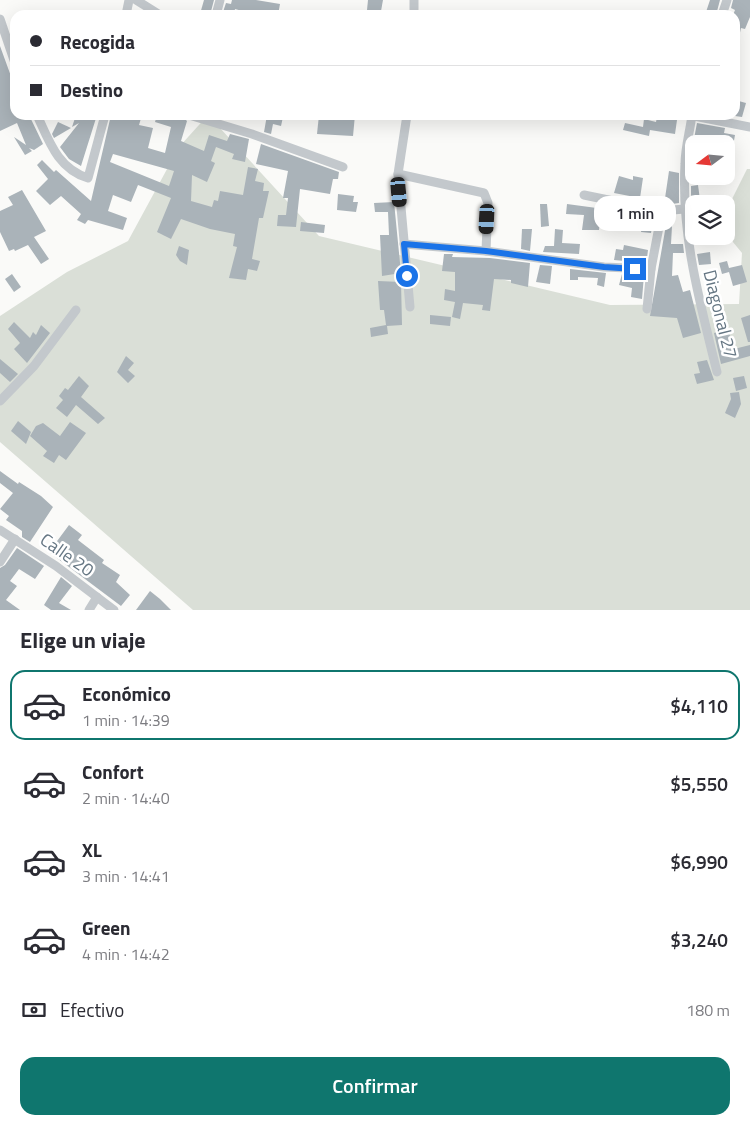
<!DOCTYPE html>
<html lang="es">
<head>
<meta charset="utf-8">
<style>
  :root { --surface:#fff; --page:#f2f2f3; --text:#2b2b33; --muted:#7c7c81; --line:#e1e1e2; --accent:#0f766e }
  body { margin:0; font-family:"Titillium Web",sans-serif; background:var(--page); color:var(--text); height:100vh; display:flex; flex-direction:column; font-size:19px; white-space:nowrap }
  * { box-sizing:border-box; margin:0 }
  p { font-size:16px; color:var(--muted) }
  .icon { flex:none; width:28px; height:28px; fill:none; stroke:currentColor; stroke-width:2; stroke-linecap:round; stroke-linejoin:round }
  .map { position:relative; height:610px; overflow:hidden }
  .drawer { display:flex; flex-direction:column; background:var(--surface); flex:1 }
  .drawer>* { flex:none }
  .banner { position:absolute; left:10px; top:10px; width:730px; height:110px; border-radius:15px; box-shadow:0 5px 20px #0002; display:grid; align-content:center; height:110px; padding:0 20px; background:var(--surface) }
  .needle { width:32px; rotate:254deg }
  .controls { position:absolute; left:685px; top:135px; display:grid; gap:10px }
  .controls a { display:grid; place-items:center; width:50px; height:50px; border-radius:10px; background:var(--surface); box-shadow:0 5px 20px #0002; font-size:25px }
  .end { position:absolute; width:22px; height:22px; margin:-11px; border:6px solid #1a73e8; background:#fff; box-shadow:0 0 0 2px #fff }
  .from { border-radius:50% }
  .bubble { position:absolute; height:35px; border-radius:15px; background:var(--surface); box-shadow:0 5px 20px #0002; font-size:16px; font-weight:600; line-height:35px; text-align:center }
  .car { position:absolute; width:15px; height:30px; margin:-15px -8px; border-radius:6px; box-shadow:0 0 4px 1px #0007; background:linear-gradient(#222 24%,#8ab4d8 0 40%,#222 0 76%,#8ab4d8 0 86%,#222 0) }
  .banner b { display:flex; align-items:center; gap:18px; height:48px; font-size:19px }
  .banner b+b { border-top:1px solid var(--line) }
  .banner i { width:12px; height:12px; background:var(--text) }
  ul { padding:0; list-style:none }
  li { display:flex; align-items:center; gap:15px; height:70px; margin:0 10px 8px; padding:0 10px; border:2px solid transparent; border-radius:15px }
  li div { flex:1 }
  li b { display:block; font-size:19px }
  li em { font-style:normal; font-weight:600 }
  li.on { border-color:var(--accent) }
  li>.icon { width:45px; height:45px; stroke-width:1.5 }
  h2 { padding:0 20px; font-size:22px; line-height:60px }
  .pay { display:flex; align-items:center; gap:12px; height:55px; padding:0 20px; font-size:19px }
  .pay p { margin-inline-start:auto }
  .cta { display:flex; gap:10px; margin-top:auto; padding:10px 20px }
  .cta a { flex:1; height:58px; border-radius:15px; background:var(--accent); color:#fff; font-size:20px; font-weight:600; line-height:58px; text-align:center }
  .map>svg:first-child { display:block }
</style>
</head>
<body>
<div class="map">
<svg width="750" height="610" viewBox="0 0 750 610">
  <rect width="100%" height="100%" fill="#fafaf8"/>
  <polygon fill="#dadfd7" points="208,115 319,236 610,305 739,304 742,253 728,236 730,203 747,169 750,169 750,610 193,610 0,442 0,316 67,272 128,241 179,147"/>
  <g fill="#aab3b9" fill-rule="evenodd">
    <polygon points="204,0 214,0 210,15 200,14"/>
    <polygon points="232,0 256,0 280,4 278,15 257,15 235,9 234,15 222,15 226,3 231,4"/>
    <polygon points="368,0 383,0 381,11 367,10"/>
    <polygon points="710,0 720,0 716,15 706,12"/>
    <polygon points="733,0 750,0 750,17 745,29 741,28 738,42 735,42 735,15 733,15 735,10 731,8"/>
    <polygon points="0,46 12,79 15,78 15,115 29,115 43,144 34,150 29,148 32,151 25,155 14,137 26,145 17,123 0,131"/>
    <polygon points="735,100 746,103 742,117 735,116"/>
    <polygon points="76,115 97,115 81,166 69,159 60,147 79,123 72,127"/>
    <path d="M111,115H142L139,125L153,128L148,148L165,153L171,127L155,122L157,115H174L184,118L187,121L181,141L204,151L209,135L227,141L230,134L249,139L245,162L232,159L234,154L216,147L211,161L215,163L207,182L192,175L191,201L212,207L214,200L218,201L220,191L243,195L248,167L258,169L255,181L264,183L263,191H269L263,218H259L252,259L260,261L257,271L248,269L246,280L229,278L237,247L233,246L235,234L210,229L181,219L171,239L157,232L171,198L138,185L131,202L113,195L108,211L127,218L123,230L88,220L85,224L77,220L81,214L61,196L50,205L36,191L48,179L37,165L42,160L54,172L56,170L91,201ZM113,154L174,171L169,186L110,162Z"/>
    <polygon points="267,115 283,117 281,126 273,124 271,134 264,132"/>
    <polygon points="319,115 355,115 353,136 317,134"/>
    <polygon points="657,117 677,120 675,134 650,130 649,136 623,130 625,123 643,127 644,119 656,122"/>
    <polygon points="58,122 71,128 54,138 52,134"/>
    <polygon points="697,123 725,128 724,133 735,135 733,146 693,144"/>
    <polygon points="261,144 339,172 338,179 333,179 330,194 300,189 296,227 277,226 278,215 286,215 288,198 283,198 288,171 256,164"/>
    <polygon points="669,171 679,173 679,203 664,205"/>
    <polygon points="619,176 633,180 633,176 643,178 640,198 614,193"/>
    <polygon points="698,185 700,200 691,201 691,186"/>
    <polygon points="22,190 46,231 34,237 49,259 41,264 28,245 15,251 14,249 9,251 0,232 0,211 13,205 8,197"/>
    <polygon points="338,194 354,196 353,202 358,202 356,212 337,210"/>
    <polygon points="394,202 401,273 382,276 380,235 389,235 388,212 375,212 374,203"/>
    <polygon points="540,204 547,204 549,226 541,227"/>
    <polygon points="567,204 604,209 604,207 616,208 616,223 600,222 599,230 582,230 584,215 566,214"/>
    <polygon points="644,215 654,217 651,233 641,232"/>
    <polygon points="301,222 325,225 324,233 300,231"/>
    <polygon points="666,225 672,226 671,244 683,244 684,253 673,253 672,276 678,275 683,292 690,290 701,333 683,338 677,318 650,316"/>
    <polygon points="522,229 532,229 530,251 521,249"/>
    <polygon points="555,229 563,230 562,243 580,244 579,254 543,252 545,246 554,246"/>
    <polygon points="624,245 648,250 647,258 636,257 635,262 614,260 616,249 623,250"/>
    <polygon points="179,246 189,250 187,265 180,261 176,255"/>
    <polygon points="710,252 711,264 699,265 697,254"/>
    <polygon points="444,254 453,254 452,257 490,258 530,263 528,287 511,283 511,280 494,279 490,311 482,310 483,305 463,303 460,319 452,317 455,302 444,300 445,289 455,291 455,272 442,271"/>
    <polygon points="727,261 729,268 742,265 747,282 733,286 729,272 722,274 719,263"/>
    <polygon points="540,265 552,266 550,284 536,282"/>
    <polygon points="570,269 606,273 604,287 597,285 598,278 578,277 578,280 570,280"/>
    <polygon points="12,274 21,287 14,292 5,279"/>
    <polygon points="622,274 644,275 642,299 631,297 632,288 619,285"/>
    <polygon points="378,281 401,282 402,325 387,326 388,334 371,337 370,328 386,325 384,310 380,310"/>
    <polygon points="430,315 451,317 450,326 430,324"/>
    <polygon points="750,315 750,342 748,342 741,318"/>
    <polygon points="14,322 30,338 33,332 36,335 41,325 50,333 27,363 14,349 20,343 8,329"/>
    <polygon points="728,329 734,349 750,345 750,356 721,364 714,333"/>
    <polygon points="126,356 134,363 128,370 135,376 128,383 117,372"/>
    <polygon points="0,359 18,374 10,382 0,373"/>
    <polygon points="707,360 714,380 697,384 694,374 700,373 697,362"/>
    <polygon points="79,376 89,386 81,397 105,418 98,424 76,405 67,417 56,408 63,400 59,396 65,388 68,390"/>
    <polygon points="744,376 747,388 736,391 733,378"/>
    <polygon points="739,392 741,404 735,418 725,413 731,399 730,393"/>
    <polygon points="18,421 31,432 26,444 11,431"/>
    <polygon points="70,422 86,433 66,460 59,455 54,463 43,456 47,451 30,436 36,426 43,423 60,436"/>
    <polygon points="0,471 18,484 19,482 41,496 53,507 30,542 22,537 22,531 6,520 9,516 0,509 13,493 0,483"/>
    <polygon points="69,525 82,535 78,540 104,560 102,563 120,575 116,582 130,595 121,606 49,552"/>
    <polygon points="17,548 44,566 35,579 19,569 10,581 17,586 6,600 20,610 0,610 0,568 5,565"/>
    <polygon points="61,577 72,586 59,603 71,610 51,610 44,605"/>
    <polygon points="150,591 160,599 171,610 136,610"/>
  </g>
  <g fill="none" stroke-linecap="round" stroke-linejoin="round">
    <g stroke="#c3c8cc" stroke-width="9">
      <polyline points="136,0 160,15"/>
      <polyline points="414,0 414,15"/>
      <polyline points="126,15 129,0"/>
      <polyline points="216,15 220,0"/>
      <polyline points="722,15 727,0"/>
      <polyline points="0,19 15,63"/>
      <path d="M37,115C49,141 58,169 88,178L105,115"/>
      <polyline points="189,115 252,134 343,167"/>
      <polyline points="407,115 398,174 410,307"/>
      <polyline points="689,115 750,127"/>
      <path d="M692,115C690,131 685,148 685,164C681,235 700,303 717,372"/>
      <polyline points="398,174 484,193 488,203 486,251"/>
      <polyline points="584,195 662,211 684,209"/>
      <polyline points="404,244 486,251 604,267 651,269"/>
      <polyline points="647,309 651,269 662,211"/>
      <polyline points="0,401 34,366 76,310"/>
      <polyline points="0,530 56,566 114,610"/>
      <polyline points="0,562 15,539"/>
      <polyline points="89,610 97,597"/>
    </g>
  </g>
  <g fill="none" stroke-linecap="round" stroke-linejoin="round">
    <polyline stroke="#1a73e8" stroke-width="6" points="407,276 404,244 486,251 604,267 635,269"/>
  </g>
  <g text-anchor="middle" stroke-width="5" stroke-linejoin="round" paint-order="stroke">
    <g font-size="18" fill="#657683" stroke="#fff">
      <text transform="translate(720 314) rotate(76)" y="6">Diagonal 27</text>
      <text transform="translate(67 555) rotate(35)" y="6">Calle 20</text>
    </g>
  </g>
</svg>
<div class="controls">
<a><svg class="needle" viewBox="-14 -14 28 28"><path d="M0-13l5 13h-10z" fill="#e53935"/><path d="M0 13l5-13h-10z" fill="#7c7c81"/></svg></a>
<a><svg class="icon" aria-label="layers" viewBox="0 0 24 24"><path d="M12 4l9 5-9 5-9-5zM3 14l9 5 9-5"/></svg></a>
</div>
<i class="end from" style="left:407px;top:276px"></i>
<i class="end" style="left:635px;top:269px"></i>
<div class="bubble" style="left:594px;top:196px;width:82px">1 min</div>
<i class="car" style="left:399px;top:192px;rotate:175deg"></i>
<i class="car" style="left:487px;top:219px;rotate:183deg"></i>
<div class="banner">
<b><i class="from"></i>Recogida</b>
<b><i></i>Destino</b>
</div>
</div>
<section class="drawer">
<h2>Elige un viaje</h2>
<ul>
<li class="on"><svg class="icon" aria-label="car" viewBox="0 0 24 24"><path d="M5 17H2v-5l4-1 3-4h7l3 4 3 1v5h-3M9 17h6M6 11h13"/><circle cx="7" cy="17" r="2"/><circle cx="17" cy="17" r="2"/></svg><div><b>Económico</b><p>1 min · 14:39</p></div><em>$4,110</em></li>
<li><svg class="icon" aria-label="car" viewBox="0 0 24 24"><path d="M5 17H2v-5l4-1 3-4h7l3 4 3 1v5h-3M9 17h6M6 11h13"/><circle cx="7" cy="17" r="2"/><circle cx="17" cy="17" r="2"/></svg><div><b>Confort</b><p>2 min · 14:40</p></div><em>$5,550</em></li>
<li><svg class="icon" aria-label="car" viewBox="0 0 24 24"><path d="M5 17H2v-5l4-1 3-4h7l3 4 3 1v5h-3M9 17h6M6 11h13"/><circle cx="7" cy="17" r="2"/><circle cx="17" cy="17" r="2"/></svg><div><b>XL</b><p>3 min · 14:41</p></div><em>$6,990</em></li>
<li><svg class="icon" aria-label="car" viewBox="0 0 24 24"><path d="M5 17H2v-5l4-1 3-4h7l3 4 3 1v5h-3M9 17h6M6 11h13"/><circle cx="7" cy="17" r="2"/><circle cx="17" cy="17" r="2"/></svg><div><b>Green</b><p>4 min · 14:42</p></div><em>$3,240</em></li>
</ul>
<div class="pay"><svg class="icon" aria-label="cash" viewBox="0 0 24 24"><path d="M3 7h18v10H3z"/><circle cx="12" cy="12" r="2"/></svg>Efectivo<p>180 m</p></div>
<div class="cta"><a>Confirmar</a></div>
</section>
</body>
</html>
